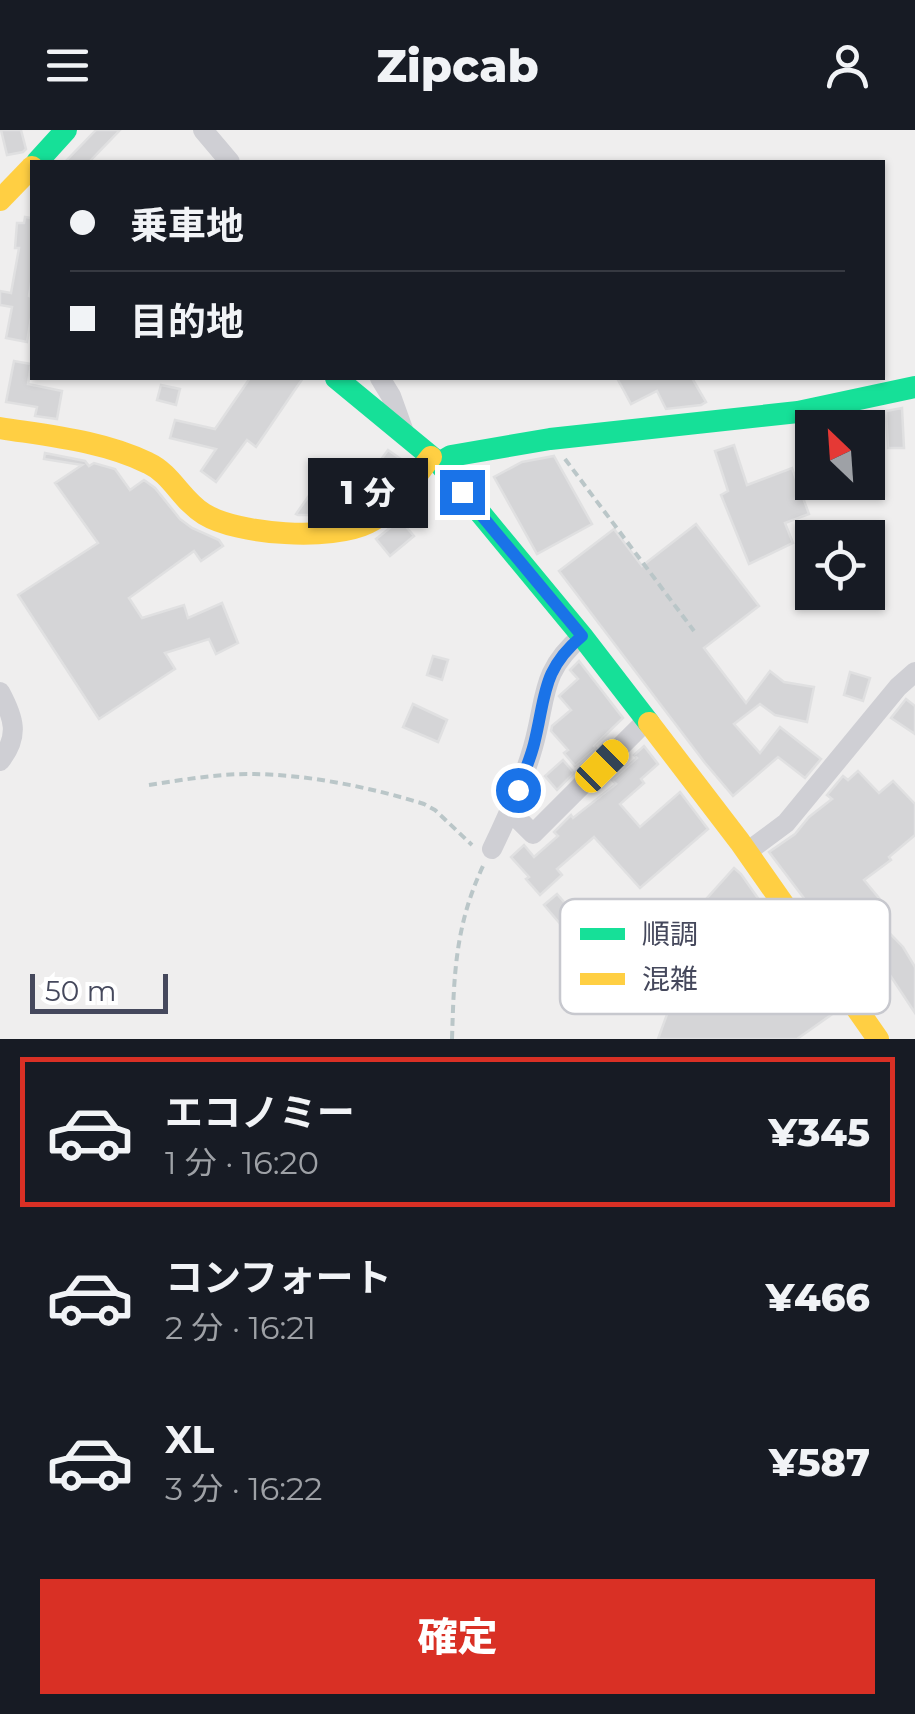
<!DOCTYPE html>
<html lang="ja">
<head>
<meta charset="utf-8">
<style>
  :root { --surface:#171b24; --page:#242831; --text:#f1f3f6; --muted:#9ea1a6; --line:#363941; --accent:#d93025 }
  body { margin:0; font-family:Montserrat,"Noto Sans JP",sans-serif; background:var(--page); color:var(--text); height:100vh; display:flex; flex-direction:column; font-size:38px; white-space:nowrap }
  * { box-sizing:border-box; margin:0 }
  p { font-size:32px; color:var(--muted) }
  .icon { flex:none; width:55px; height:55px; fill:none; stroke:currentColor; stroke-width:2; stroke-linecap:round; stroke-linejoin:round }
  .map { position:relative; height:909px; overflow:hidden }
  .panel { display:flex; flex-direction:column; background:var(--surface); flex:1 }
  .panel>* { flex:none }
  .banner { position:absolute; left:30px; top:30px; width:855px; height:220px; border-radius:0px; box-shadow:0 2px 8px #0004; display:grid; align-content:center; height:220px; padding:0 40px; background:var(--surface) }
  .needle { width:65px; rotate:335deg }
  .buttons { position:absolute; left:795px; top:280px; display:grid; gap:20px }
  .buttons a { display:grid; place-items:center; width:90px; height:90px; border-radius:0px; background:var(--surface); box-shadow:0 2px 8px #0004; font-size:50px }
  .scale { position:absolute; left:30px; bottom:25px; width:138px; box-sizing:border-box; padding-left:10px; border:5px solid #45485c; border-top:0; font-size:28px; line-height:35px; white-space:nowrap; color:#45485c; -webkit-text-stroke:8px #fff; paint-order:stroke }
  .end { position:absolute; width:45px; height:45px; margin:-22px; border:12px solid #1a73e8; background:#fff; box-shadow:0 0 0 5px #fff }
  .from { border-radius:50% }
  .bubble { position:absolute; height:70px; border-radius:0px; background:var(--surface); box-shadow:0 2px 8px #0004; font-size:32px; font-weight:800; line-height:70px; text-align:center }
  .car { position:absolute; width:30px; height:60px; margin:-30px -15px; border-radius:12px; box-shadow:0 0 8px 2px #0007; background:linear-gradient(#f5c518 24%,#345 0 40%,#f5c518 0 76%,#345 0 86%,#f5c518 0) }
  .banner b { display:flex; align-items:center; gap:35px; height:95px; font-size:38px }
  .banner b+b { border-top:2px solid var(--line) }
  .banner i { width:25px; height:25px; background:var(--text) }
  ul { padding:18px 0 0; list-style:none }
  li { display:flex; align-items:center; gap:30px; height:150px; margin:0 20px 15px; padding:0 20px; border:5px solid transparent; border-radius:0px }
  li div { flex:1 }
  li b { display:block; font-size:38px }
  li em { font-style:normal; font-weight:800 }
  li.active { border-color:var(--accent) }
  li>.icon { width:90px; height:90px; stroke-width:1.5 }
  .action { display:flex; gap:20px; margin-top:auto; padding:20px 40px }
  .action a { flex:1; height:115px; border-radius:0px; background:var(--accent); color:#fff; font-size:40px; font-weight:800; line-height:115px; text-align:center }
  header { display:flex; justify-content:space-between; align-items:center; height:130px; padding:0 40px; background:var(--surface); font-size:45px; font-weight:800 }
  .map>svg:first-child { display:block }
</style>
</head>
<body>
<header><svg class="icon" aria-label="menu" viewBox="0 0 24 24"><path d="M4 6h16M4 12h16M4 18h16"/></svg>Zipcab<svg class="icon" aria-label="person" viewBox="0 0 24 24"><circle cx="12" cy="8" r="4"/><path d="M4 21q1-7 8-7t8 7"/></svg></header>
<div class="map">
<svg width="915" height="909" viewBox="0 0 915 909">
  <rect width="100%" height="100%" fill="#efeeee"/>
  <g fill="#d5d5d7" stroke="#e0e0e1" stroke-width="2.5">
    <polygon points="1,0 21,0 26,19 23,22 7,25"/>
    <polygon points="96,0 120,0 89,32 65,32"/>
    <polygon points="25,87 32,88 32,147 29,166 32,167 32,182 27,212 6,208 12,177 0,175 0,161 11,163 19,118 15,118 17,93 24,93"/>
    <polygon points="14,231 31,234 28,254 62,261 57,289 35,286 37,277 6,272"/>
    <polygon points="250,248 303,248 256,317 247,310 216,352 201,341 216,319 170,308 175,290 215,299"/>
    <polygon points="617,248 692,248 706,272 701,275 666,279 657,261 631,274"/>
    <polygon points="161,255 180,259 176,275 157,270"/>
    <polygon points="902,278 904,318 888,318 886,281"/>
    <polygon points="734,315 747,355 792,338 809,384 785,393 793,413 749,434 721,365 728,361 715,321"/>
    <polygon points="388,320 405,332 378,363 364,353"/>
    <polygon points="45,323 85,331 89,336 94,333 115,339 130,360 144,350 155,358 180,389 192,398 219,410 223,416 201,431 194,421 129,468 142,488 184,475 188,488 222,473 238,513 216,524 209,509 165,523 175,539 99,589 18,465 98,413 55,353 82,335 44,329"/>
    <polygon points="554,326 592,394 537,424 494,347 522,332"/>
    <polygon points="358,352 369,360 355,379 335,384"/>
    <polygon points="313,360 325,368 313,385 298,385 296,384"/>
    <polygon points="400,390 414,406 390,426 376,409"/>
    <polygon points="696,394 759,476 704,518 746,573 770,541 784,552 814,557 807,592 775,585 760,574 734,594 760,623 780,597 821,629 805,648 778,627 733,666 705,633 559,441 614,399 642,436"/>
    <polygon points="433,526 448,530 442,550 427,545"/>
    <polygon points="579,531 623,588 594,616 596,618 575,636 564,623 568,620 551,601 552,596 571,580 559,566 578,549 570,540"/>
    <polygon points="850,542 870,548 863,571 844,565"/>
    <polygon points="906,569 915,576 915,604 891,588"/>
    <polygon points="413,574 447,590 438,612 403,597"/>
    <polygon points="644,616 658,634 641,649 644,653 620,674 640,697 680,662 708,699 640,758 594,707 557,739 562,745 540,765 526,749 529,747 511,727 524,715 534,727 558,706 554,702 571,685 573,688 616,654 612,650 637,628 634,625"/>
    <polygon points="563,630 574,643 557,660 545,646"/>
    <polygon points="858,641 879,663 893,651 915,674 915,705 889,727 891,730 864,750 883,773 871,784 903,817 915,837 915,883 878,827 868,837 841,809 837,812 769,722 795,704 809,687 832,669 827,665 843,646 848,650"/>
    <polygon points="734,738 741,744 819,855 812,860 831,885 797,909 658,909 677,857 698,811 682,796"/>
    <polygon points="557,764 619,835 608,844 564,794 562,796 544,775"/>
  </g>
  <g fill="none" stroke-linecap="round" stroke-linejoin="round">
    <g stroke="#bac6c8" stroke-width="4" stroke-dasharray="8 5" stroke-linecap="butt">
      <polyline points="565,329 694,501"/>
      <path d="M149,655C182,650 215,644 249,644C305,644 370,657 424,674L435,680L472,715"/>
      <path d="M452,909C454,845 455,796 483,736"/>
    </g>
    <g stroke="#cfcfd4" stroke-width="20">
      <polyline points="203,0 230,32"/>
      <polyline points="380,248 391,266 405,305"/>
      <path d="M0,562C14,588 20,606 0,631"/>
      <polyline points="510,681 533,704 647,590"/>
      <path d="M492,719C508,686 523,652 533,617C547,569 539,542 582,506"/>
      <polyline points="747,722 786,693 898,557 915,542"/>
    </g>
    <g stroke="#16e098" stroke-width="22">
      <polyline points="37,32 66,0"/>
      <polyline points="336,248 439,333 582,506 649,593"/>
      <polyline points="439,333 451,326 550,309 798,282 915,257"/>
    </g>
    <g stroke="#ffcf43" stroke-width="22">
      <polyline points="0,70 32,37"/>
      <path d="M0,298C50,306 103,311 148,333C172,344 181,370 204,384C238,405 332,411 368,393C394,380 413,349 431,327"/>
      <polyline points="649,593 740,712 878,909"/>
    </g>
  </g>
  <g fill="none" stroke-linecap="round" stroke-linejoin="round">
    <path stroke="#1a73e8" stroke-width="12" d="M462,362L582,506C541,540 546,567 534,614C530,630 523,645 518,660"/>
  </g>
  <rect x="560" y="769" width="330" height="115" rx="15" fill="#fff" stroke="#c7c8ce" stroke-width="2.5"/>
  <rect x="580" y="798" width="45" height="12" fill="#16e098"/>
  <rect x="580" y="843" width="45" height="12" fill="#ffcf43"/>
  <g font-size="28" fill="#45485c">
    <text x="642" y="814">順調</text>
    <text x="642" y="859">混雑</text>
  </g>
</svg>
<div class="buttons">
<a><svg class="needle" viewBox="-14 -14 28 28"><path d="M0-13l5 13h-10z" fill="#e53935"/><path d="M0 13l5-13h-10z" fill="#9ea1a6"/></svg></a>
<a><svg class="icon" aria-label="locate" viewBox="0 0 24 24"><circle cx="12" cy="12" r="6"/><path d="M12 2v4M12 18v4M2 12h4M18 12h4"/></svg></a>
</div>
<div class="scale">50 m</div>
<i class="end from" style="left:518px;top:660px"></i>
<i class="end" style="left:462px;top:362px"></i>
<div class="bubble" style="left:308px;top:328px;width:120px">1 分</div>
<i class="car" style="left:602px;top:636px;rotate:45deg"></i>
<div class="banner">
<b><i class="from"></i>乗車地</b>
<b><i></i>目的地</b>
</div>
</div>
<section class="panel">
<ul>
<li class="active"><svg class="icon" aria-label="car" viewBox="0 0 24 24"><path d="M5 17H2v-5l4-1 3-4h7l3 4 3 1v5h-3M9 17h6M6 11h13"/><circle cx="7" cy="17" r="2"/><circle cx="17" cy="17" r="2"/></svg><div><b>エコノミー</b><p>1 分 · 16:20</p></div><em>¥345</em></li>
<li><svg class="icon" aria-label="car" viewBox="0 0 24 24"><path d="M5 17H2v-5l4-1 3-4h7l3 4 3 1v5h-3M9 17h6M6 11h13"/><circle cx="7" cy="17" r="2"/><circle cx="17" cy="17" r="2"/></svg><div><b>コンフォート</b><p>2 分 · 16:21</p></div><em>¥466</em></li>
<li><svg class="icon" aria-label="car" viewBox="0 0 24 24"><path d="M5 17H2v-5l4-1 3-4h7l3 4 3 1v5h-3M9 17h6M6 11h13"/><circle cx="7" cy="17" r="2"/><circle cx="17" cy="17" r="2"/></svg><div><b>XL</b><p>3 分 · 16:22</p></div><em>¥587</em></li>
</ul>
<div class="action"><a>確定</a></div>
</section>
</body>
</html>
